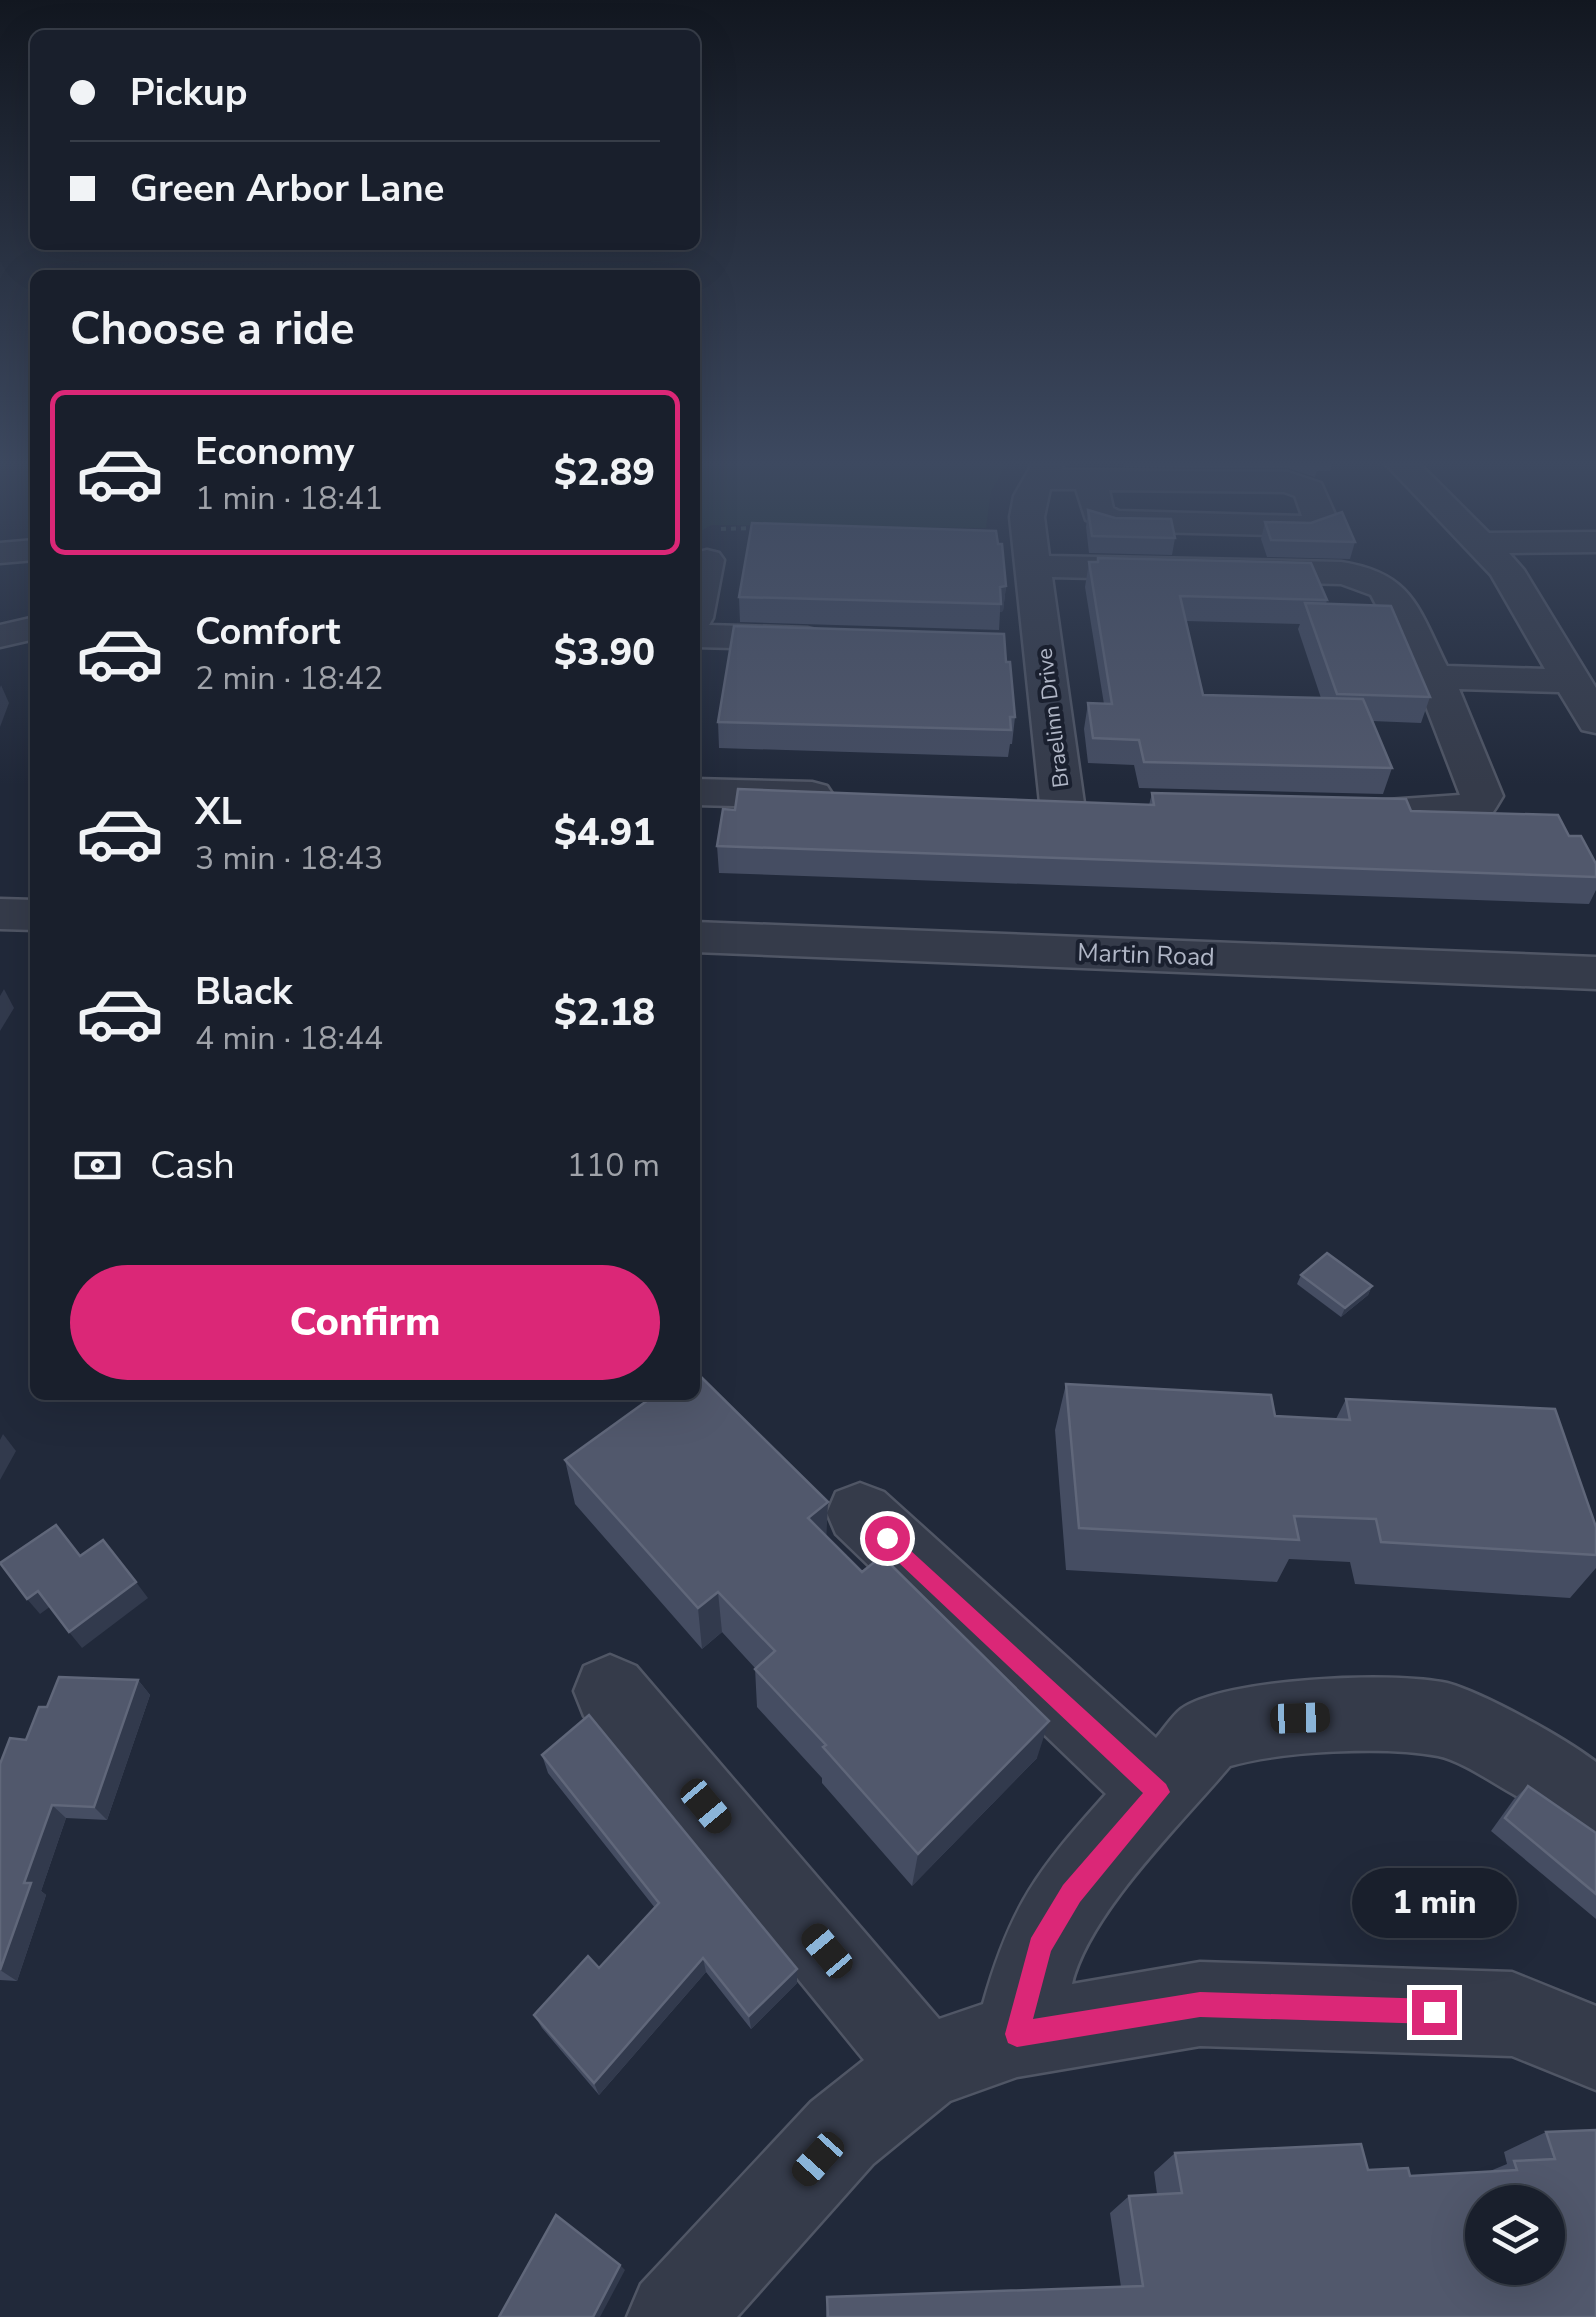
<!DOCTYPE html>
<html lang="en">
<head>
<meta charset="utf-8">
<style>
  :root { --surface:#191f2c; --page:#222734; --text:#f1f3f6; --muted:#9fa2a9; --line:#373d48; --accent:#db2777 }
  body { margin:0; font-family:"Nunito Sans",sans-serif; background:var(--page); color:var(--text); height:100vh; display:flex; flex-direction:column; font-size:38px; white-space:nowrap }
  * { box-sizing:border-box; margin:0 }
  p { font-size:32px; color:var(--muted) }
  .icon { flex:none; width:55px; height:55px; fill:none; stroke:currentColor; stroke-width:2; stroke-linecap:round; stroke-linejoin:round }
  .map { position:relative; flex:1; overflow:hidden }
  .side { position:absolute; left:30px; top:270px; width:670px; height:1130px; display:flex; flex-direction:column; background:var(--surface); border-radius:15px; box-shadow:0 10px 40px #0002,0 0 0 2px var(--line) }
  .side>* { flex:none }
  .top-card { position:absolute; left:30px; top:30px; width:670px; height:220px; border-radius:15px; box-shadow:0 10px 40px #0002,0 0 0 2px var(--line); display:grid; align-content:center; height:220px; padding:0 40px; background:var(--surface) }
  .tools { position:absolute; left:1465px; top:2185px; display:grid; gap:20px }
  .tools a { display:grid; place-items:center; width:100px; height:100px; border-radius:50%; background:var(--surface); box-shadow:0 10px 40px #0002,0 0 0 2px var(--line); font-size:50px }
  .end { position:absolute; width:45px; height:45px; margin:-22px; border:12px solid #db2777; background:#fff; box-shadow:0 0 0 5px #fff }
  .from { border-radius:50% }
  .bubble { position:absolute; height:70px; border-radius:35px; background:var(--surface); box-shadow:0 10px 40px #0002,0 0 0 2px var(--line); font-size:32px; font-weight:800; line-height:70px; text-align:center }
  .car { position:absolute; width:30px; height:60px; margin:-30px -15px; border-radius:12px; box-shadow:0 0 8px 2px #0007; background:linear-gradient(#222 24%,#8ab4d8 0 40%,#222 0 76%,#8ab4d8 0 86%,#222 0) }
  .top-card b { display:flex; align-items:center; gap:35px; height:95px; font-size:38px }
  .top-card b+b { border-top:2px solid var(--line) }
  .top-card i { width:25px; height:25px; background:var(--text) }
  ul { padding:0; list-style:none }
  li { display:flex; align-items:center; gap:30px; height:165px; margin:0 20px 15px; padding:0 20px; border:5px solid transparent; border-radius:15px }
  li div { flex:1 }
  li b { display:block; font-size:38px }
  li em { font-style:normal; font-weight:800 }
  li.selected { border-color:var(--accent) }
  li>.icon { width:90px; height:90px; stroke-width:1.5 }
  h2 { padding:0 40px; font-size:45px; line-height:120px }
  .pay { display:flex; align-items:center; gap:25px; height:110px; padding:0 40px; font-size:38px }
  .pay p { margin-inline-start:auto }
  .action { display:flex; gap:20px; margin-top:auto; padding:20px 40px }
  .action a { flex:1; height:115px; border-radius:60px; background:var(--accent); color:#fff; font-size:40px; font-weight:800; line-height:115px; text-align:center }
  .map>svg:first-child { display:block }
</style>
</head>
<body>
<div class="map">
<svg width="1596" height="2317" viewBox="0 0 1596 2317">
  <rect width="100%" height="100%" fill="#21293a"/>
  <polygon fill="#23363b" points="695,461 1009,461 991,491 986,528 711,525 698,533 695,545"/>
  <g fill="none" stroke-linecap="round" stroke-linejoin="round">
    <defs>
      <g id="minor">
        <path d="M1034,461H1066L1061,470L1288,472L1321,483L1338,521L1333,528L1307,536L1112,531L1086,520L1076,489H1050L1044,517L1049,556L1341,562C1412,573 1418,607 1447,666L1545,669L1491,575L1383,461H1417L1489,533L1596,532V552L1509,553L1524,570L1596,688V733L1582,730L1559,692L1459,689L1503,796C1499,802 1495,811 1490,815C1471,831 1382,826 1358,820L1351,811L1358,802L1460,795L1419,688L1371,595L1341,584L1052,577L1084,803L1077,812L1062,816L1047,812L1040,803L1010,517L1014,496ZM1109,490L1284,492L1295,496L1302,516L1119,511L1113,508Z"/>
        <polygon points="35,540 35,560 0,563 0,543"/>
        <polygon points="707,550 719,553 724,560 713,618 709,625 807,628 820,631 826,639 820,647 807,650 695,647 695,553"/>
        <polygon points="35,617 35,639 0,647 0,625"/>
        <polygon points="695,779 812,782 827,786 833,795 827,804 812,808 695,805"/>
        <polygon points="0,899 35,900 35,930 0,929"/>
        <polygon points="695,922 1596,957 1596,989 695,952"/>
        <path d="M860,1483L884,1492L1156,1738C1164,1729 1172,1716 1181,1709C1224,1678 1395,1671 1447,1683C1484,1693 1565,1738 1596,1762V1849C1560,1835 1544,1811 1513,1794C1491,1782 1462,1761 1438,1756C1385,1746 1282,1751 1230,1766C1182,1823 1089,1913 1072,1984L1200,1962L1512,1972L1596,2006V2090L1512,2056L1200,2046L1017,2077L950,2101L873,2164L737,2317H627L641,2284L811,2102L864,2060L584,1716L574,1691L584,1666L610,1655L636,1666L939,2019L983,2004C1011,1904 1038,1870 1106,1794L836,1534L827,1513L836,1492Z"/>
      </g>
    </defs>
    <use href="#minor" stroke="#505665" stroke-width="5"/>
    <polyline stroke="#415358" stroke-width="4" stroke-dasharray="5 5" stroke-linecap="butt" points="721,529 759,528"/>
    <use href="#minor" fill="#353b4a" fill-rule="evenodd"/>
  </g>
  <g fill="#454d62" fill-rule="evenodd">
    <polygon points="1122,461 1333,461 1330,471 1317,471 1315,477 1288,468 1124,467"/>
    <polygon points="1088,510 1175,538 1172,555 1089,553 1086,527"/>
    <polygon points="1265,522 1355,542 1350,559 1267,557 1261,539"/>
    <path d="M1098,558L1327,600L1326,604L1430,697L1421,723L1372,721L1392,768L1383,794L1139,788L1134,765L1088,763L1084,729L1088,703L1104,704L1085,587L1089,562H1097ZM1186,621L1300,624L1298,629L1321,698L1203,695Z"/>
    <polygon points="1006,586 1003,611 1000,612 999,630 740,622 739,597"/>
    <polygon points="1006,662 1015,717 1012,744 1010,744 1008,757 719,748 718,722"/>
    <polygon points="1152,793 1411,811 1569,836 1596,864 1596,890 1589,904 719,873 717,846 1149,805"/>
    <polygon points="1301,1275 1372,1286 1368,1295 1341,1317 1297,1284"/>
    <polygon points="1066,1384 1275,1416 1336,1419 1346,1399 1596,1527 1596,1568 1570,1598 1355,1584 1350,1562 1289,1559 1277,1582 1066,1570 1055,1430"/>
    <polygon points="565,1460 827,1537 1037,1758 912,1886 822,1783 822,1778 757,1707 755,1668 722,1632 702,1649 575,1504"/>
    <polygon points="138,1680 150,1695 107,1820 66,1818 41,1891 46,1895 17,1981 0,1980 0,1764 26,1740 47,1707"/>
    <polygon points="542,1755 797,1969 797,1983 751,2029 706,1972 599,2095 542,2028 534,2015 599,1968 655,1908 548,1773"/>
    <polygon points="1528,1786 1596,1833 1596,1919 1491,1831 1514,1799"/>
    <polygon points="1596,2130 1596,2317 826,2317 827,2297 1121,2287 1110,2213 1129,2196 1157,2194 1154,2172 1175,2153 1368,2170 1410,2176 1490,2171 1507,2164 1504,2152 1546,2132"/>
  </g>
  <g fill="#323a4d">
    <polygon points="1006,586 1003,611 1000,612 1000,587"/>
    <polygon points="1,685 9,703 0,727 0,688"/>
    <polygon points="4,989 14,1008 0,1031 0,996"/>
    <polygon points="1372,1286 1368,1295 1341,1317 1345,1308"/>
    <polygon points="3,1434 16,1451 0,1480 0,1440"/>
    <polygon points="828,1502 826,1545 808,1518"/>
    <polygon points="136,1582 148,1598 82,1648 69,1632"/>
    <polygon points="38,1591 51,1606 40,1614 27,1599"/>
    <polygon points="718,1592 722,1632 702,1649 698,1608"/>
    <polygon points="138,1680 150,1695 107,1820 94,1807"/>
    <polygon points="1049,1721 1037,1758 912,1886 918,1854"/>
    <polygon points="52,1805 66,1818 41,1891 46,1895 17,1981 0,1970 24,1883"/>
    <polygon points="703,1958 706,1972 599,2095 594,2083"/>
    <polygon points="797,1969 797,1983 751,2029 749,2016"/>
    <polygon points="620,2265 625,2270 600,2317 593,2317"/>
  </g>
  <g fill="#51586c" stroke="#60677a" stroke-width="2.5" fill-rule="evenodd">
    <polygon points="1088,510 1115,518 1171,519 1175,538 1092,536"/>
    <polygon points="1342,512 1355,542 1271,540 1265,522 1311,523"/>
    <polygon points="752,523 996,531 998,544 1002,544 1006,586 1000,587 1001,604 739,597"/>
    <polygon points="1098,558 1311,563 1327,600 1180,596 1203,695 1363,699 1392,768 1144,762 1139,740 1093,738 1088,703 1112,704 1089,562 1098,562"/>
    <polygon points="1305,603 1391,606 1430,697 1337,694"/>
    <polygon points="734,626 1004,634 1006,662 1010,662 1015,717 1010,717 1011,730 718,722"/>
    <polygon points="738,789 1154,805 1152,793 1406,799 1411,811 1558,815 1569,836 1581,836 1596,864 1596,877 717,846 723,809 735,810"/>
    <polygon points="1327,1253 1372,1286 1345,1308 1301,1275"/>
    <polygon points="695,1371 828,1502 808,1518 862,1572 882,1556 1049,1721 918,1854 823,1747 826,1745 755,1669 775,1651 718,1592 698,1608 565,1460 655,1395 695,1395"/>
    <polygon points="1066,1384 1271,1395 1275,1416 1350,1420 1346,1399 1555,1409 1596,1527 1596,1555 1381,1542 1376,1519 1294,1516 1299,1540 1079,1528"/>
    <polygon points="56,1525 80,1556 103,1540 136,1582 69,1632 38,1591 27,1599 0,1563"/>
    <polygon points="59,1677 138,1680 94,1807 52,1805 24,1883 31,1883 0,1970 0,1764 10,1738 26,1740 39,1707 47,1707"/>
    <polygon points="589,1715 797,1969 749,2016 703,1958 594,2083 534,2015 588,1956 599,1968 659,1903 542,1755"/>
    <polygon points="1528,1786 1596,1833 1596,1894 1505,1818"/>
    <path d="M1596,2130V2317H828L827,2297L1143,2286L1129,2196L1182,2193L1175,2153L1361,2144L1368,2170L1408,2168L1410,2176L1517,2170L1514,2161L1555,2159L1546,2132ZM1482,2202H1548V2268H1482Z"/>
    <polygon points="556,2215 620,2265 593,2317 499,2317"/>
  </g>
  <linearGradient id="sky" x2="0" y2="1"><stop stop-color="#121720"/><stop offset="0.59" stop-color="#3d4960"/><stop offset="1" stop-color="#3d4960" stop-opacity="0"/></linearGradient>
  <rect width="1596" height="785" fill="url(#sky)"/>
  <polygon fill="#db2777" points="887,1529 1166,1784 1170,1792 1080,1902 1051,1951 1033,2019 1200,1992 1434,1999 1443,2003 1446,2012 1443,2020 1434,2024 1200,2017 1017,2047 1008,2043 1005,2034 1031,1938 1063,1885 1143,1793 880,1545 880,1532"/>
  <g text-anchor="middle" stroke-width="8" stroke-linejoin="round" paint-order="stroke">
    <g font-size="22" fill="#b0b6c6" stroke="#1a202f">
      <text transform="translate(1052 718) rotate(-97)" y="8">Braelinn Drive</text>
    </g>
    <g font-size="25" fill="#b0b6c6" stroke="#1a202f">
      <text transform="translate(1146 954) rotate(2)" y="9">Martin Road</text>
    </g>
  </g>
</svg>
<div class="tools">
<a><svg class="icon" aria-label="layers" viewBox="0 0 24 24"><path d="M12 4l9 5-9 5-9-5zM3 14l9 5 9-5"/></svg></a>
</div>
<i class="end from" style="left:887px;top:1538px"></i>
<i class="end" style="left:1434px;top:2012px"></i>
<div class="bubble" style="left:1352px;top:1868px;width:165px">1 min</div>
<i class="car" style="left:1300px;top:1718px;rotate:88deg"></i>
<i class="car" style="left:706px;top:1806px;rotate:140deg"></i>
<i class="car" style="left:827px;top:1951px;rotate:320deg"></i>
<i class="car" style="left:818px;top:2159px;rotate:222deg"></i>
<div class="top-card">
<b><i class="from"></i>Pickup</b>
<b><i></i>Green Arbor Lane</b>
</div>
<section class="side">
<h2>Choose a ride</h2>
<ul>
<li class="selected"><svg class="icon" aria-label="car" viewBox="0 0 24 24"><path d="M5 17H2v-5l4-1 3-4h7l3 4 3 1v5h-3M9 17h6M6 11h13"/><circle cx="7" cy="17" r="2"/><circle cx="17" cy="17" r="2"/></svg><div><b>Economy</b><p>1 min · 18:41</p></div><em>$2.89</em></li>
<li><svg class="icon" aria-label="car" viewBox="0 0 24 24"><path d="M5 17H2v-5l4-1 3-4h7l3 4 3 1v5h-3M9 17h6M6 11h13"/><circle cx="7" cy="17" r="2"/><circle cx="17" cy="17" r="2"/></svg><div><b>Comfort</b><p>2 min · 18:42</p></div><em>$3.90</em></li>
<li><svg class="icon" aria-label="car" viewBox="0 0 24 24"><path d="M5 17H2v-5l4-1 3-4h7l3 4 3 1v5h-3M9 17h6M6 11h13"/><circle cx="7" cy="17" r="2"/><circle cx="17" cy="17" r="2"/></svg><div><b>XL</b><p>3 min · 18:43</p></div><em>$4.91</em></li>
<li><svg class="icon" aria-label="car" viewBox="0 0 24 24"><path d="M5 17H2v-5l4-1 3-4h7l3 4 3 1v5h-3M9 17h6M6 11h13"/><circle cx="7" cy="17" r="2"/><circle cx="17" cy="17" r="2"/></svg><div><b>Black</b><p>4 min · 18:44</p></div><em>$2.18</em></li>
</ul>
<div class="pay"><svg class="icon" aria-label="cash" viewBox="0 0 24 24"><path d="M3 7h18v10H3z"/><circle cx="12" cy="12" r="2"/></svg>Cash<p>110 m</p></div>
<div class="action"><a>Confirm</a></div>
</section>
</div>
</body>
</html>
